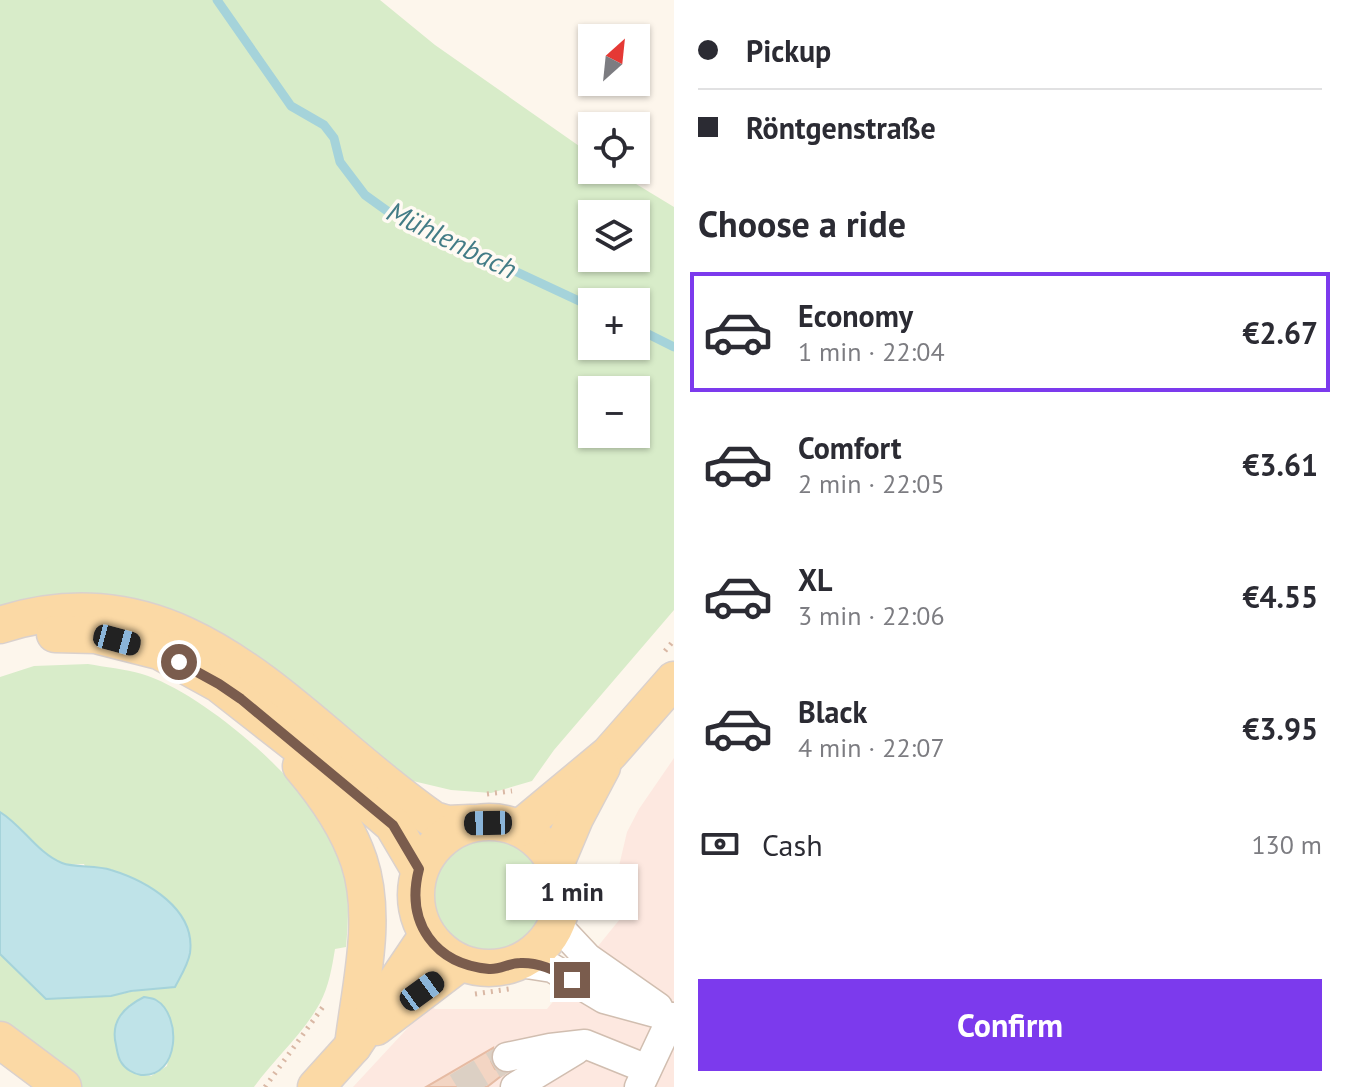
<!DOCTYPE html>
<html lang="en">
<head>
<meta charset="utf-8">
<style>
  :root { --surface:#fff; --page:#f2f2f3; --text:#2b2b33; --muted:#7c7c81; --line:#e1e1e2; --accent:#7c3aed }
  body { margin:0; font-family:"PT Sans",sans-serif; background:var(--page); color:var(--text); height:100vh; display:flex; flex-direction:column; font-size:30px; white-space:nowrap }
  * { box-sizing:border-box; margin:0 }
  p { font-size:26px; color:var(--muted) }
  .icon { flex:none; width:44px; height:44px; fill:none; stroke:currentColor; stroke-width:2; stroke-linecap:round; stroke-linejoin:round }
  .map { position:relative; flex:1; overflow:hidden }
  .side { display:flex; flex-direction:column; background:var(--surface); width:672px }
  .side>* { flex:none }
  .banner { display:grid; align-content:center; height:176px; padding:0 24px; background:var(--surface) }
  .needle { width:52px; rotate:27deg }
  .buttons { position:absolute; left:578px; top:24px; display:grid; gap:16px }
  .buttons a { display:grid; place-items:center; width:72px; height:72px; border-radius:0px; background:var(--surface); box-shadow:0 2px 6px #0004; font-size:40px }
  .end { position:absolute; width:36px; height:36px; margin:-18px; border:10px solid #7a5c4d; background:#fff; box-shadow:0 0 0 4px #fff }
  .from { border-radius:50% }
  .bubble { position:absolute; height:56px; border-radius:0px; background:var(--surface); box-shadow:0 2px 6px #0004; font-size:26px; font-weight:600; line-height:56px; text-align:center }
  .car { position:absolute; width:24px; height:48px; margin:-24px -12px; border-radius:10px; box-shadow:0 0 6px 2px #0007; background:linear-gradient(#222 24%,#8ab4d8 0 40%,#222 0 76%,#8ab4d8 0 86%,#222 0) }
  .banner b { display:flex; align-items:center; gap:28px; height:76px; font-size:30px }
  .banner b+b { border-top:2px solid var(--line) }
  .banner i { width:20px; height:20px; background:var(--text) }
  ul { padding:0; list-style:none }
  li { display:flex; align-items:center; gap:24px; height:120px; margin:0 16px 12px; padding:0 8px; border:4px solid transparent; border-radius:0px }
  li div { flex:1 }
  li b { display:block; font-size:30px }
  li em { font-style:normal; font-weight:600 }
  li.active { border-color:var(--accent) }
  li>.icon { width:72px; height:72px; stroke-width:1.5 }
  h2 { padding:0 24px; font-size:36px; line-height:96px }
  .pay { display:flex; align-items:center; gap:20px; height:88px; padding:0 24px; font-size:30px }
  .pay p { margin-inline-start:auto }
  .primary-button { display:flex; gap:16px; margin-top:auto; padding:16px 24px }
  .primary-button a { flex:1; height:92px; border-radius:0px; background:var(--accent); color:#fff; font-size:32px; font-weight:600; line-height:92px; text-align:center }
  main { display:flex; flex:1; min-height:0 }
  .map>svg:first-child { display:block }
</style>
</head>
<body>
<main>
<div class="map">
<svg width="674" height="1087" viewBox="0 0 674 1087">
  <rect width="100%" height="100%" fill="#fdf6ec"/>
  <polygon fill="#fde8e0" points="674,758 674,1087 353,1087 429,1005 435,1009 547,1009 620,919 619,866 627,832 639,809"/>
  <g fill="#d8ecc9" fill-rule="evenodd">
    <path d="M0,0H380L435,45L592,155V170H613L674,207V610L554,750L532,781L491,793L451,790L396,777L253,664L0,618ZM592,214H636V258H592ZM592,302H636V346H592ZM592,390H636V434H592Z"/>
    <path d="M88,664C105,667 125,669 142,674C205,693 315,789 338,850C350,883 349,914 346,947L335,949C332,967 329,986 320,1003C303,1034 275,1058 254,1087H77L0,1030V954L47,999L111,996L140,990L84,864L65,865L50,857L0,812V677L34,666ZM144,997C179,1006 173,1038 167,1066L151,1076L135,1074L129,1005Z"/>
    <circle cx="489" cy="895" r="55"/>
  </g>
  <g fill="#bfe3e8" stroke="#a5d3da" stroke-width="2">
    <path d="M0,812C22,825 37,853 62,863C75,868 96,865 111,870C147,881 196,909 190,953C188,965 180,977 175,987L131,991L111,996L46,999L0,954Z"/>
    <path d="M144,997C148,998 153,998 156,1000C182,1015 180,1078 141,1075C134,1074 125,1069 121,1062C118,1058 117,1050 116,1045C110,1021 124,1007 144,997Z"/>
  </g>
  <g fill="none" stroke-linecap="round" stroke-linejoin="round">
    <g stroke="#a5d3da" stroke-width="9">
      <polyline points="217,0 291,106 324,125 334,138 340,162 365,195 390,213 592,307"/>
      <polyline points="636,328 674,347"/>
    </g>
  </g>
  <polygon fill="#f3d5c3" stroke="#e6bba3" stroke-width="2" points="493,1048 491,1061 495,1069 505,1073 487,1087 426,1087"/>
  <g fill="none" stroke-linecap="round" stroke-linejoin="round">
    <polyline stroke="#dcd0c4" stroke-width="28" stroke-dasharray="28 14" stroke-linecap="butt" points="457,1087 507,1057"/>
    <defs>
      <g id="minor">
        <polyline points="557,925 588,958 658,1007"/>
        <polyline points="520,963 552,968 604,999 674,1018"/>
        <polyline points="507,1057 550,1048 585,1044 647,1069"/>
        <polyline points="515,1087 576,1050"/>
        <polyline points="639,1087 672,1017"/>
      </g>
      <g id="major">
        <path d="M0,625C190,564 296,725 434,820L447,824L471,823"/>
        <polyline points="55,634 96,635 159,651 219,684 334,774 393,825 419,869"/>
        <path d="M301,766C324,793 347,825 359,861C378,918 360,987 353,1046"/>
        <circle cx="489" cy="895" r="73"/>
        <polyline points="520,828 609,754 674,680"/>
        <polyline points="556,863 575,818 602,767"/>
        <polyline points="376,1027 460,963"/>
        <polyline points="0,1040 63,1087"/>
        <polyline points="316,1087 353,1046 427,936"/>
      </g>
    </defs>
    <use href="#minor" stroke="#d1beb0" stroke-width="31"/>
    <use href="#major" stroke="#dad1cd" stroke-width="39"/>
    <g stroke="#d9b8a5" stroke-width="5" stroke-dasharray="2 6" stroke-linecap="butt">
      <polyline points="665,651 674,640"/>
      <polyline points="487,794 512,791"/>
      <polyline points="586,875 591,921"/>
      <polyline points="475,994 509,989"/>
      <polyline points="265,1087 325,1004"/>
    </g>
    <use href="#minor" stroke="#fff" stroke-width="28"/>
    <use href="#major" stroke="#fbd9a5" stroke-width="36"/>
  </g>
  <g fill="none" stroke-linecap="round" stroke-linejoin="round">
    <path stroke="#7a5c4d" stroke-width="10" d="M179,662L219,684L241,699L393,825L419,869C405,923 435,964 489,969C500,970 509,963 520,963C539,962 556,970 572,980"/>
  </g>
  <g text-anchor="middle" stroke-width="7" stroke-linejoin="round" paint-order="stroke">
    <g font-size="28" font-style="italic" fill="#437c86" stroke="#fffaf3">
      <text transform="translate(452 240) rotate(26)" y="10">Mühlenbach</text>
    </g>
  </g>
</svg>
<div class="buttons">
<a><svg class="needle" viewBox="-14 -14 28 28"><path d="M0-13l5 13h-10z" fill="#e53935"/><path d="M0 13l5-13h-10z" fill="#7c7c81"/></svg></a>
<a><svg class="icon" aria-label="locate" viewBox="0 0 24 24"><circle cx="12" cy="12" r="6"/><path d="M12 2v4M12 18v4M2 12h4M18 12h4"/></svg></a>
<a><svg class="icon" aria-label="layers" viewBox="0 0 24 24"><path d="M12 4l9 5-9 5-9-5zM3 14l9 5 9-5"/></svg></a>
<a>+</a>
<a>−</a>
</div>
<i class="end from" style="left:179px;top:662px"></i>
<i class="end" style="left:572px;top:980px"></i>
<div class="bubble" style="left:506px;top:864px;width:132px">1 min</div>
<i class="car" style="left:117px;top:640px;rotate:105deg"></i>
<i class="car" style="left:488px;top:823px;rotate:269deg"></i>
<i class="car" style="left:422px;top:991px;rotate:54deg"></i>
</div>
<section class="side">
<div class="banner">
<b><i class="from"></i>Pickup</b>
<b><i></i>Röntgenstraße</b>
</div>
<h2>Choose a ride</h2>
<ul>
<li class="active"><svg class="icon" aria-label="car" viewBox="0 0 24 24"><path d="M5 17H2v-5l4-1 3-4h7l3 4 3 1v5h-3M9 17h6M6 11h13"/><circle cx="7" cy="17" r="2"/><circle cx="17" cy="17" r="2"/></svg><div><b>Economy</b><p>1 min · 22:04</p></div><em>€2.67</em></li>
<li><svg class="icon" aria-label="car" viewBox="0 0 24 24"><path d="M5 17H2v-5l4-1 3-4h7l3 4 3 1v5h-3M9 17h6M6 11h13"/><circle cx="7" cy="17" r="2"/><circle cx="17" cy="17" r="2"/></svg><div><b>Comfort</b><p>2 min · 22:05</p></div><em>€3.61</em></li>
<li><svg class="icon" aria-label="car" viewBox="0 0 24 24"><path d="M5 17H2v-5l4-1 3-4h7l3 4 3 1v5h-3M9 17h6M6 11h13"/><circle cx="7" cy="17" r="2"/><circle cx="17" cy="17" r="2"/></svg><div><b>XL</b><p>3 min · 22:06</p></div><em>€4.55</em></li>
<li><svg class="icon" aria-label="car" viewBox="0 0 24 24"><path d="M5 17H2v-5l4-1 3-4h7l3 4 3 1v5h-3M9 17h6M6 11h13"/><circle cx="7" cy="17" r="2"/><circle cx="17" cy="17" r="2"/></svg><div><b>Black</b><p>4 min · 22:07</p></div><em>€3.95</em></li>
</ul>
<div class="pay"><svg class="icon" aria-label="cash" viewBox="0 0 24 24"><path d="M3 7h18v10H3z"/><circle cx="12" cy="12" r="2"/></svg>Cash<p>130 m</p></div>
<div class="primary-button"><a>Confirm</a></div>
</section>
</main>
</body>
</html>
